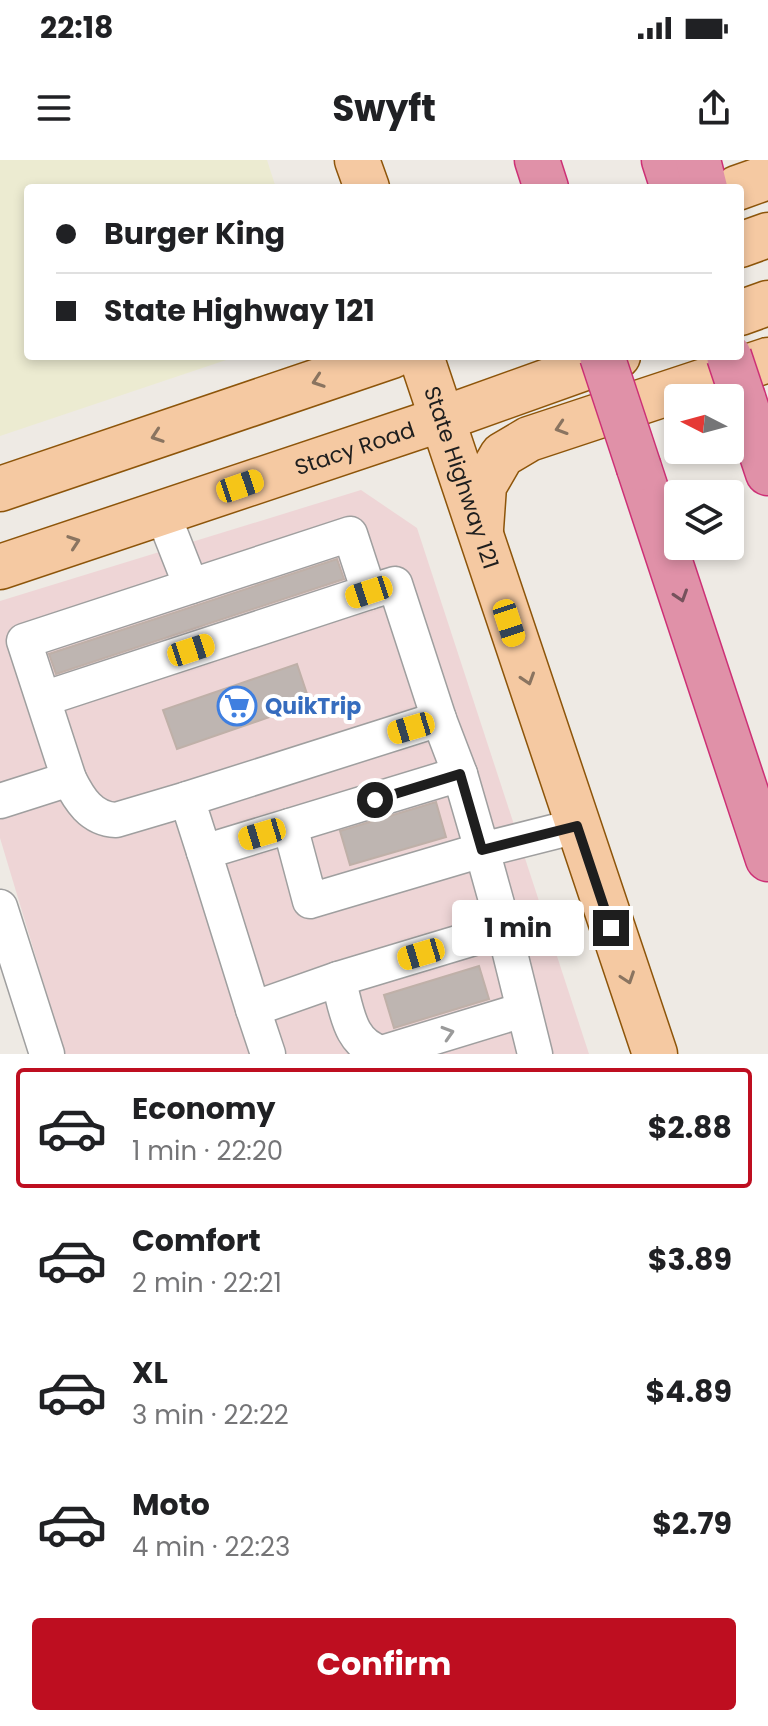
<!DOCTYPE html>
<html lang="en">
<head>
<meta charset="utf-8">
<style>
  :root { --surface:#fff; --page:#f2f2f2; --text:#202124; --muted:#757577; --line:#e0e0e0; --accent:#be0e20 }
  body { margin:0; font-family:Poppins,sans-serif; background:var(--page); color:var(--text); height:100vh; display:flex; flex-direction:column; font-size:30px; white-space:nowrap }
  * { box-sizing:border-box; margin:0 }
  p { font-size:26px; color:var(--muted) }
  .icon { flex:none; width:44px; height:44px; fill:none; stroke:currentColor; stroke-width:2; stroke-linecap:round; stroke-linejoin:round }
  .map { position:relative; height:894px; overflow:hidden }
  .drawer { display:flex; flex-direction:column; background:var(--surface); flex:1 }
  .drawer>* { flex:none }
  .banner { position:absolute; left:24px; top:24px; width:720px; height:176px; border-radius:8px; box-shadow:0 4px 12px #0003; display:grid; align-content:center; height:176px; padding:0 32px; background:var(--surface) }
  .needle { width:52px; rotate:276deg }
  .buttons { position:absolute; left:664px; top:224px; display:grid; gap:16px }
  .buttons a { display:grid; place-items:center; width:80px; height:80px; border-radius:8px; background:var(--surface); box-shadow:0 4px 12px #0003; font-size:40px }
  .end { position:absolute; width:36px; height:36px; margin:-18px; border:10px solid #1e1e1e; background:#fff; box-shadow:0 0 0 4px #fff }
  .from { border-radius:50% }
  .bubble { position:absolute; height:56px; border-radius:8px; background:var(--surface); box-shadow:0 4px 12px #0003; font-size:26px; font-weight:700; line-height:56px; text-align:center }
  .car { position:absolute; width:24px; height:48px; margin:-24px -12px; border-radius:10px; box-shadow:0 0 6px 2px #0007; background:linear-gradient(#f5c518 24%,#345 0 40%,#f5c518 0 76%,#345 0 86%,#f5c518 0) }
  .banner b { display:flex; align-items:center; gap:28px; height:76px; font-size:30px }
  .banner b+b { border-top:2px solid var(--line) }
  .banner i { width:20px; height:20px; background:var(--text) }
  ul { padding:14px 0 0; list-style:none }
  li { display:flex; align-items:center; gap:24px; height:120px; margin:0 16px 12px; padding:0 16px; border:4px solid transparent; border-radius:8px }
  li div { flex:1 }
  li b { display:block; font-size:30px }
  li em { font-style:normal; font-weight:700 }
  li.selected { border-color:var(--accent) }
  li>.icon { width:72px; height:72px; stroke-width:1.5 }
  .cta { display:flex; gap:16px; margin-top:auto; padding:16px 32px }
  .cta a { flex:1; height:92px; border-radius:8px; background:var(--accent); color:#fff; font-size:32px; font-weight:700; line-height:92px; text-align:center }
  .status { display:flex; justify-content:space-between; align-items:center; height:56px; padding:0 40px; background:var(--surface); direction:ltr }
  .status svg { height:22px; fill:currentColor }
  header { display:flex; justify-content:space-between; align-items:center; height:104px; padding:0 32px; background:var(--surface); font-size:36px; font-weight:700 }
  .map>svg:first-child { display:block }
</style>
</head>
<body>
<div class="status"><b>22:18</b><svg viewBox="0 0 49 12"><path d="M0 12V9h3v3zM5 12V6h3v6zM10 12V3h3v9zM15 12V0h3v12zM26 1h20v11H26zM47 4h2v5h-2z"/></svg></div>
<header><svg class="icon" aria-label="menu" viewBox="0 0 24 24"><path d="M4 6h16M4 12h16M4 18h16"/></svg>Swyft<svg class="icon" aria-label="share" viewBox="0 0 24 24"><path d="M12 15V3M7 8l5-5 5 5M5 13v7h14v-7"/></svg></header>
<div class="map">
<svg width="768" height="894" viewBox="0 0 768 894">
  <rect width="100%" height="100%" fill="#eeeae4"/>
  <polygon fill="#eed5d6" points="361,330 417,368 589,894 65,894 0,678 0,441"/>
  <polygon fill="#ecebd1" points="0,0 267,0 276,28 28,28 28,196 238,196 0,276"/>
  <g fill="#beb5b1" stroke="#bfb0a8" stroke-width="2">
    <polygon points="337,399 344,419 56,514 49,494"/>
    <polygon points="297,504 310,543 177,589 163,550"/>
    <polygon points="436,642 446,677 350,705 340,671"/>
    <polygon points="479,806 489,839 394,868 384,835"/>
  </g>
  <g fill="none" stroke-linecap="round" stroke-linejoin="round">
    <defs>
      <g id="minor">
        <polyline points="162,352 191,426"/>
        <polyline points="369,432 395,424 439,559 460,614"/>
        <path d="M69,619C79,639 91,659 116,660L187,639"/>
        <polyline points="0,641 69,619 24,481 350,374 369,432 43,539"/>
        <polyline points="290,666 310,741 482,690 504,769"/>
        <polyline points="204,692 187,639 439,559"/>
        <polyline points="0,747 47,894"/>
        <path d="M338,819C347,849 348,884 382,893L523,850"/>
        <polyline points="253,849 268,894"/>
        <polyline points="535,894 504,769 338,819 253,849 204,692 460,614 482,690 577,666"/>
      </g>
      <g id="major">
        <polyline points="357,0 367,28"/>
        <polyline points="737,28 768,17"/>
        <polyline points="740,85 768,75"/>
        <polyline points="740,153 768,143"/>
        <path id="s1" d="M421,196L655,894"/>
        <polyline points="0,329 392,196"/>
        <polyline points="481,369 484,326 502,295 529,279 768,200"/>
        <path id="s2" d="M0,407L442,259L618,196"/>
      </g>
      <g id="highway">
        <polyline points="537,0 546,28"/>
        <polyline points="664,0 673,28"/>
        <polyline points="698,0 705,28"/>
        <polyline points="743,238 768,313"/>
        <polyline points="639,308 768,699"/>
      </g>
    </defs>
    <use href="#minor" stroke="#9f9f9f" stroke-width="37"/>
    <use href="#major" stroke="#8d550a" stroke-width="47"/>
    <use href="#highway" stroke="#cd3076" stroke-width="47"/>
    <use href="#minor" stroke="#fff" stroke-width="34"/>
    <use href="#major" stroke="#f5c9a2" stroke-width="44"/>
    <use href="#highway" stroke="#e091a8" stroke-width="44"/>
    <defs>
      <g id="highway-bridge">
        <polyline points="602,196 639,308"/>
        <polyline points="729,196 743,238"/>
      </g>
    </defs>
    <use href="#highway-bridge" stroke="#cd3076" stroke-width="47" stroke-linecap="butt"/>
    <use href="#highway-bridge" stroke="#e091a8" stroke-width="44"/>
  </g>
  <defs><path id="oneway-chevron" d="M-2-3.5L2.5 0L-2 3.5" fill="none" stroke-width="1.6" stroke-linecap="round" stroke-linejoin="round" transform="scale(2)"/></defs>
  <g stroke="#8a7460">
    <use href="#oneway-chevron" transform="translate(318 221) rotate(161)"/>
    <use href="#oneway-chevron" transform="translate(561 268) rotate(162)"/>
    <use href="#oneway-chevron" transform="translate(157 276) rotate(161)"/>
    <use href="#oneway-chevron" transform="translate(74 382) rotate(-19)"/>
    <use href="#oneway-chevron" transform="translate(528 519) rotate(72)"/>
    <use href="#oneway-chevron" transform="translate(628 818) rotate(71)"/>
  </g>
  <use stroke="#75525c" href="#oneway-chevron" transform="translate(681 436) rotate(72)"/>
  <use stroke="#9a9a9a" href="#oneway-chevron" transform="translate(448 873) rotate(-17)"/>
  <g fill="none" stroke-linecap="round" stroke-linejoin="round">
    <polyline stroke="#1e1e1e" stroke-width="10" points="375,640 460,614 482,690 577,666 611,768"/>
  </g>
  <defs>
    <symbol id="supermarket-ring" viewBox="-11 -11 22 22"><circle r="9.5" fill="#fff" stroke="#3f7fe0" stroke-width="1.5"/><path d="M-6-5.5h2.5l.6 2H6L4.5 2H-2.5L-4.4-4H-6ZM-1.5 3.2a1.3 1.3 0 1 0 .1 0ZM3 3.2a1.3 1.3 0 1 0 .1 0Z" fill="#3f7fe0"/></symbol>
  </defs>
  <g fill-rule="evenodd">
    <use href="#supermarket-ring" x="215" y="524" width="44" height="44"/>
  </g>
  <g text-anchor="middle" stroke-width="8" stroke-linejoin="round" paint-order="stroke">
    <g font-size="22" fill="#1e1e1e" stroke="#fff">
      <text dy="8" stroke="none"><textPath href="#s2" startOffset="374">Stacy Road</textPath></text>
      <text dy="8" stroke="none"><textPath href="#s1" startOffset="128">State Highway 121</textPath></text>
    </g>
    <g font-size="22" font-weight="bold" fill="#366cbe" stroke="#fff" text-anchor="start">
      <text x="265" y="554">QuikTrip</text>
    </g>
  </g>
</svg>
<div class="buttons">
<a><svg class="needle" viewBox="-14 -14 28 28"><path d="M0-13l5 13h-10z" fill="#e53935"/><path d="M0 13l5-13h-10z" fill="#757577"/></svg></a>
<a><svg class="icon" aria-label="layers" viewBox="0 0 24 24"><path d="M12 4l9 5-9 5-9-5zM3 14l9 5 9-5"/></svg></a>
</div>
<i class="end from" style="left:375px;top:640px"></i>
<i class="end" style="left:611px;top:768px"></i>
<div class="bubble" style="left:452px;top:740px;width:132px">1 min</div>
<i class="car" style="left:240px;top:326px;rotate:71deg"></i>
<i class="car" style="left:369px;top:432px;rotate:252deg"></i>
<i class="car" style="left:509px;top:463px;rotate:162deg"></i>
<i class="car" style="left:191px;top:490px;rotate:72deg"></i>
<i class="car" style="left:411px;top:568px;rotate:253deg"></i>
<i class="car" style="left:262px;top:674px;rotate:253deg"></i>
<i class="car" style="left:421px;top:794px;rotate:253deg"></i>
<div class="banner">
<b><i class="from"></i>Burger King</b>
<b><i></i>State Highway 121</b>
</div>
</div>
<section class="drawer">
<ul>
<li class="selected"><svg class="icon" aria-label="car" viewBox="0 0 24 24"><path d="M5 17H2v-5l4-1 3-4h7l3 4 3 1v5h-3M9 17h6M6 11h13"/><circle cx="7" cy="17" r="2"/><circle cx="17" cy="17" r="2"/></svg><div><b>Economy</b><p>1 min · 22:20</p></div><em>$2.88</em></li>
<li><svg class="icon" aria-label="car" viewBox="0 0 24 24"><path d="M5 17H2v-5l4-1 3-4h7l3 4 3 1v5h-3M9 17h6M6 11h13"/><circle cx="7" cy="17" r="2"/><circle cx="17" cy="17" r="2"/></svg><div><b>Comfort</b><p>2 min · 22:21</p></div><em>$3.89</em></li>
<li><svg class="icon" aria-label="car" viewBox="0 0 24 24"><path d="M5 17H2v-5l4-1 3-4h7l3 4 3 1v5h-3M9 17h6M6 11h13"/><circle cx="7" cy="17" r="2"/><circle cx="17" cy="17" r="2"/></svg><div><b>XL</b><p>3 min · 22:22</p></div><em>$4.89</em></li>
<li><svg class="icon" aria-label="car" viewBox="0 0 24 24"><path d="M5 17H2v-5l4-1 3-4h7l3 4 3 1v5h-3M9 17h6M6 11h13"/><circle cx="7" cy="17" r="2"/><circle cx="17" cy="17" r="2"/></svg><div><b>Moto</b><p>4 min · 22:23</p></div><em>$2.79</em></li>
</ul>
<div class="cta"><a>Confirm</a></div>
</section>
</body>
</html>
